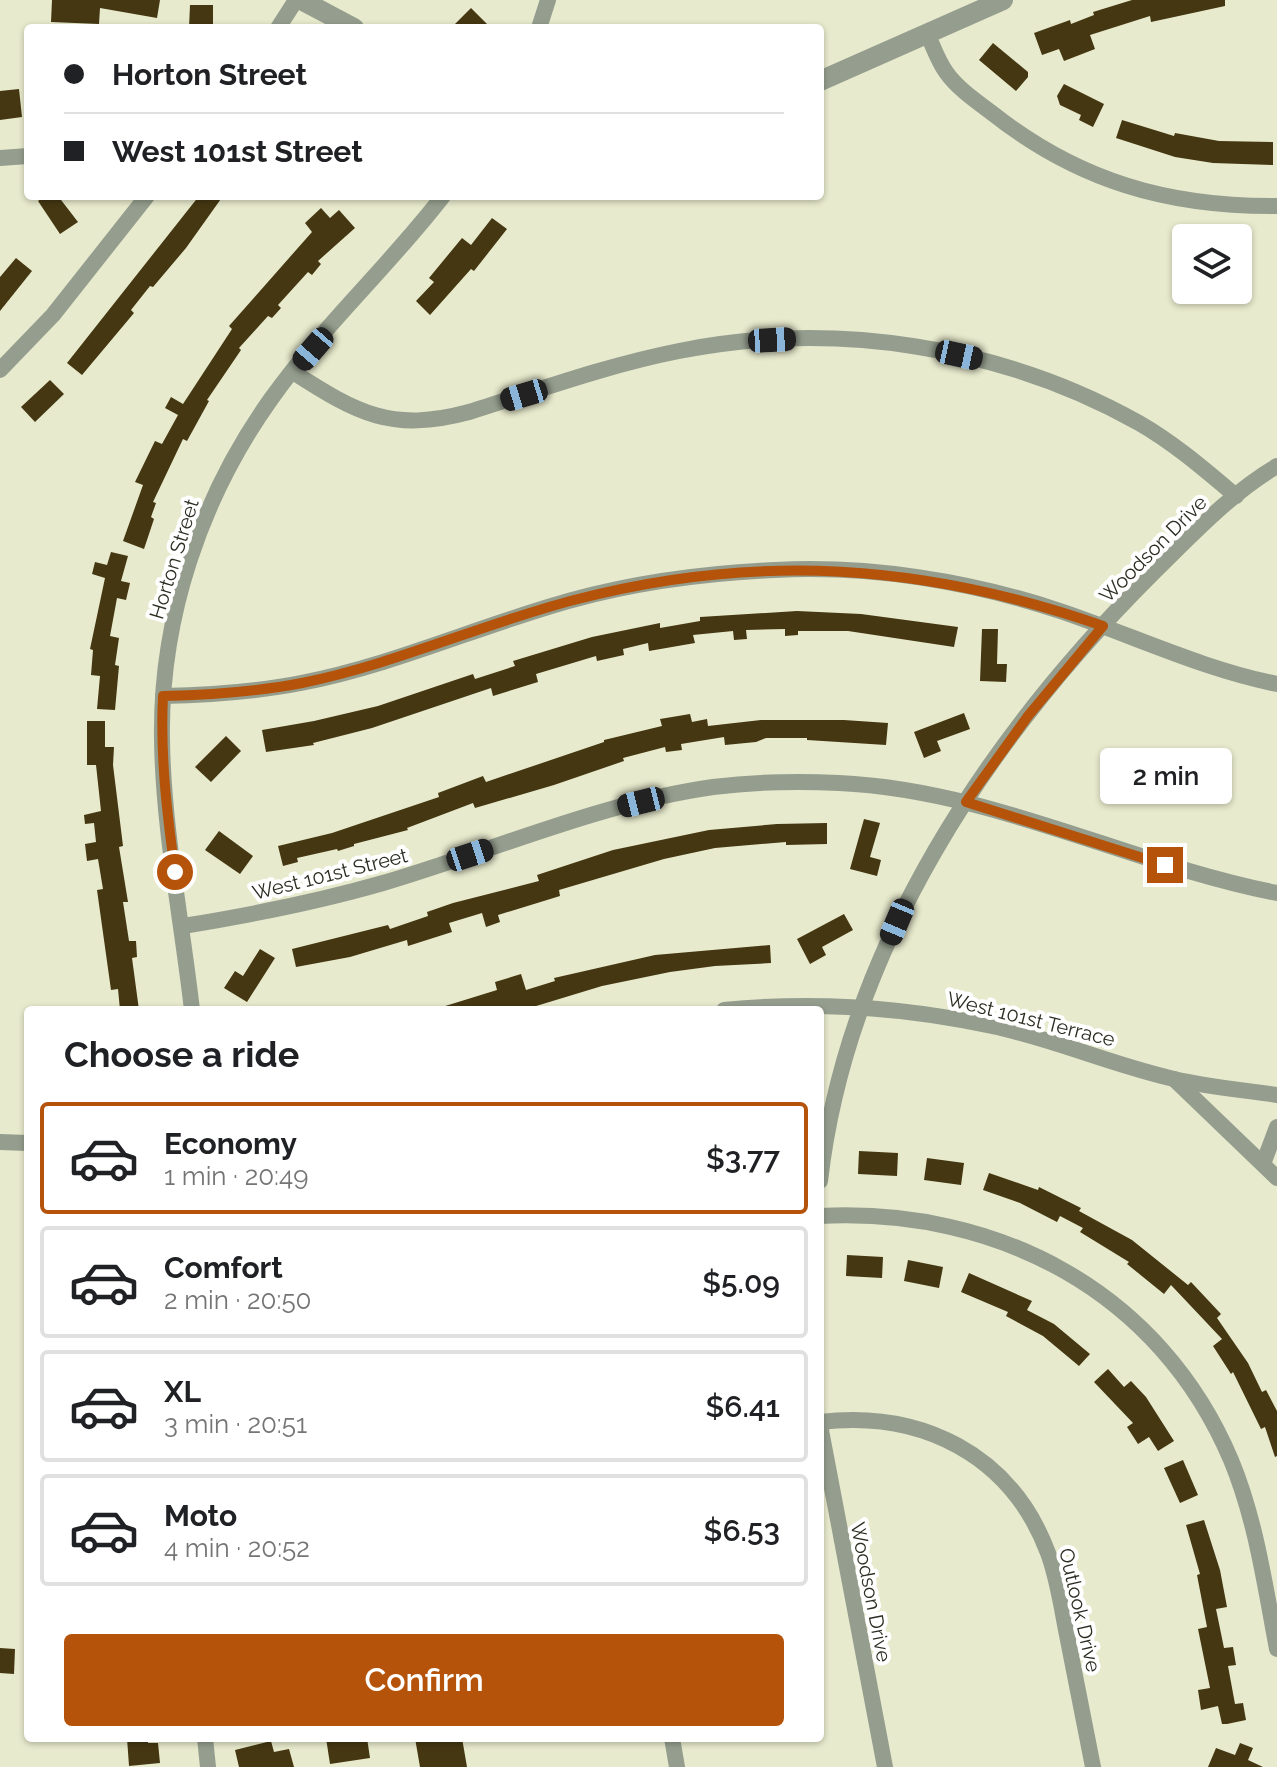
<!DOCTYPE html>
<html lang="en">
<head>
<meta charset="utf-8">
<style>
  :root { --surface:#fff; --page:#f2f2f2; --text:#202124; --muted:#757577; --line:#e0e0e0; --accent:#b45309 }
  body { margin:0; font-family:Raleway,sans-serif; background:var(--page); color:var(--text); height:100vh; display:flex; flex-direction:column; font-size:30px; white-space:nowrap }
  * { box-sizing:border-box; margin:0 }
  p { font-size:26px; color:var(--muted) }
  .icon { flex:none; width:44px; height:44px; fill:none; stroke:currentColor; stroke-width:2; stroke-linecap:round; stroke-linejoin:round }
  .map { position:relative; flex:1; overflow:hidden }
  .details { position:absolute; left:24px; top:1006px; width:800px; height:736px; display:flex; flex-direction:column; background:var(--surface); border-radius:8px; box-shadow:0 2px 6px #0004 }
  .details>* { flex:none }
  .hud { position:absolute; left:24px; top:24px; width:800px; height:176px; border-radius:8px; box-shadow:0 2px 6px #0004; display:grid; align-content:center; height:176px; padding:0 40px; background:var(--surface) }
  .fabs { position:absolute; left:1172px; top:224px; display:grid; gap:16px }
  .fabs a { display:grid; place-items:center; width:80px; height:80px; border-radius:8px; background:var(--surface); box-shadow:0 2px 6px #0004; font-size:40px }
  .end { position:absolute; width:36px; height:36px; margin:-18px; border:10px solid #b45309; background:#fff; box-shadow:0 0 0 4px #fff }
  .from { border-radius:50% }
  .bubble { position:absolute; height:56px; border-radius:8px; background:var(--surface); box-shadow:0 2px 6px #0004; font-size:26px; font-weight:600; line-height:56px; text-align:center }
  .car { position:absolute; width:24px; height:48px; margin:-24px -12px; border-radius:10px; box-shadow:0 0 6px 2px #0007; background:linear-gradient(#222 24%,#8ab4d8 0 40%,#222 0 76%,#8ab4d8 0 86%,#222 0) }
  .hud b { display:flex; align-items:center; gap:28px; height:76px; font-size:30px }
  .hud b+b { border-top:2px solid var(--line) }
  .hud i { width:20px; height:20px; background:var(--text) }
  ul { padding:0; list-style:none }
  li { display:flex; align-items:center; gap:24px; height:112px; margin:0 16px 12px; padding:0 24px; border:4px solid var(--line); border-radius:8px }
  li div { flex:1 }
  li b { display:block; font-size:30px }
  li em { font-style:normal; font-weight:600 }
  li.current { border-color:var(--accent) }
  li>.icon { width:72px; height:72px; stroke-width:1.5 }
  h2 { padding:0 40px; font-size:36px; line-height:96px }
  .cta { display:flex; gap:16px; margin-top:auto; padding:16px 40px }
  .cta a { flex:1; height:92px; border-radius:8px; background:var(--accent); color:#fff; font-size:32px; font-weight:600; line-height:92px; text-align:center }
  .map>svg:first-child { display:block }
</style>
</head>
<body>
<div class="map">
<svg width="1277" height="1767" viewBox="0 0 1277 1767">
  <rect width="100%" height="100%" fill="#e8eacd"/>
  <g fill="#443711">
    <polygon points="52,0 160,0 157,18 100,8 99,24 51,22"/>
    <polygon points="1132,0 1225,0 1225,6 1151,22 1150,16 1090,35 1095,49 1064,61 1059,49 1042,55 1034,33 1070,20 1071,24 1094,15 1093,12"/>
    <polygon points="190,5 213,5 213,28 189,28"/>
    <polygon points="471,8 491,28 451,28"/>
    <polygon points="993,43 1028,72 1028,77 1016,91 979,60"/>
    <polygon points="1064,84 1104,104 1093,127 1079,120 1081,115 1060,105 1057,96"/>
    <polygon points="19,89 22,117 0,120 0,91"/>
    <polygon points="1122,120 1174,136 1175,133 1219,141 1273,142 1273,165 1213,163 1175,157 1116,138"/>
    <polygon points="45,196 58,196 78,222 60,234 38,201"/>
    <polygon points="199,196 223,196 186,248 153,287 150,286 131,310 134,313 82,375 67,363"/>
    <polygon points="321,208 330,218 339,210 355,228 318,261 321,264 312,275 308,272 278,305 281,308 272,318 268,316 239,348 241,350 207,400 209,401 187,441 183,439 153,502 156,503 151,517 154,519 144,549 123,541 143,485 135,482 155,441 162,444 178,415 165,408 171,397 183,404 232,329 229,326 312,232 305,223"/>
    <polygon points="492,218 507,229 474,271 471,269 430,315 416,301 434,282 429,278 462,238 471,245"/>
    <polygon points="16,258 32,271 0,311 0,277"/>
    <polygon points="50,380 64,394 35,422 21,407"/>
    <polygon points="111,552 128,556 121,581 130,583 126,600 117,598 110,636 119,638 115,665 119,666 115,710 97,709 100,676 91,675 93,650 90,649 105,578 92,574 95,562 107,565"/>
    <polygon points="797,611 861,614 958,627 954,647 848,631 798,631 798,635 785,636 785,629 746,630 747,639 734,640 733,631 693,635 695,643 649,651 648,643 623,649 624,655 597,661 596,656 536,674 538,682 493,696 491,688 372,728 313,743 314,745 266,752 262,730 314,721 378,706 473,674 475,679 515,666 513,661 592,637 660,623 660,628 700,621 700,617"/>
    <polygon points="982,629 998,629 997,664 1007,664 1006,682 980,681"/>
    <polygon points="964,713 970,729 937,741 941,751 924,758 914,732"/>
    <polygon points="690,714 692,722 707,719 708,726 761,720 844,720 888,723 886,745 807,740 807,738 766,738 756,742 725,745 724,737 681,744 682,750 666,752 665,747 623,758 624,761 554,785 475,808 473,803 407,828 408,830 354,844 354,846 338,851 337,849 297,858 298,862 283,866 278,846 332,833 439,797 438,793 483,776 486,782 604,742 604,740 662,726 660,719"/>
    <polygon points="87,721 105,721 105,747 114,747 113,765 123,846 119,847 128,902 123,902 129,941 136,941 137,957 132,958 139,1010 120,1010 118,989 111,990 97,890 103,889 98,859 87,861 85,844 96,842 94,823 85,824 84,815 101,811 96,765 87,765"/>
    <polygon points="226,736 241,751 211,782 195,767"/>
    <polygon points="864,819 880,823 870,857 881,860 877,876 850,869"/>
    <polygon points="827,823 827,844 786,845 786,842 715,848 664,859 559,890 560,896 498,915 500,922 486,927 482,913 449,923 452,932 408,946 407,940 350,957 296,967 292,949 388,925 390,929 428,916 427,912 453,903 539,881 537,875 613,850 709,830 777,824"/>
    <polygon points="219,831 253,856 240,874 205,850"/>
    <polygon points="844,914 853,930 822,947 826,955 810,964 797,939"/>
    <polygon points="770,945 771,963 715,966 670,972 602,986 523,1010 442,1010 442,1007 497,990 495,982 521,974 526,990 555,981 554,978 655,955"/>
    <polygon points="260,949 275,958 247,1002 224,988 235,971 243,976"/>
    <polygon points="859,1151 898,1153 897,1176 858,1174"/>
    <polygon points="927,1158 964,1163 961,1185 924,1180"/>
    <polygon points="989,1173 1038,1190 1039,1187 1081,1208 1079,1211 1132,1240 1188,1285 1191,1282 1221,1314 1217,1318 1248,1363 1262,1392 1266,1390 1277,1411 1277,1456 1275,1457 1265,1427 1261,1429 1233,1372 1231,1374 1213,1346 1222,1339 1171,1285 1164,1294 1127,1264 1129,1262 1080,1232 1083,1228 1060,1216 1057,1222 1020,1203 983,1190"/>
    <polygon points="847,1255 883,1257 882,1278 846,1276"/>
    <polygon points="908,1260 943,1267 939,1288 904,1281"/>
    <polygon points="969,1273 1032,1301 1027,1310 1054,1324 1090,1354 1079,1366 1043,1336 1006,1316 1008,1312 961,1292"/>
    <polygon points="1108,1369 1124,1387 1131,1381 1146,1397 1174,1441 1158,1451 1149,1437 1138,1444 1127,1427 1133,1423 1094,1382"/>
    <polygon points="1183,1460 1198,1495 1180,1503 1164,1468"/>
    <polygon points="1204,1520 1220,1570 1227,1607 1216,1609 1224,1648 1233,1647 1236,1665 1228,1666 1235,1704 1243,1703 1246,1720 1227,1724 1222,1724 1218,1706 1201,1710 1198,1690 1210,1688 1198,1629 1207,1627 1197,1575 1200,1574 1186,1525"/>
    <polygon points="0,1648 15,1649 14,1674 0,1673"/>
    <polygon points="127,1738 148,1738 148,1743 158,1743 160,1763 129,1766"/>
    <polygon points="326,1738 367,1738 370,1758 330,1764"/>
    <polygon points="415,1738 462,1738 467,1767 420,1767"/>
    <polygon points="271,1741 274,1752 289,1749 294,1767 239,1767 235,1750"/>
    <polygon points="1240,1743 1253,1748 1248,1760 1263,1767 1208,1767 1216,1748 1235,1755"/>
  </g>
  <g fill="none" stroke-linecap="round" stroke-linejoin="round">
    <g stroke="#959e8e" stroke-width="16">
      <polyline points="278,28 296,0"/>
      <polyline points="539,28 548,0"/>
      <path d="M927,33C933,46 938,61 946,72C957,88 976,101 992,113C1078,181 1168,207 1277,206"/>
      <polyline points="0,158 28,156"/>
      <polyline points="0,370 53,315 147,196"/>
      <path d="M293,372C357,413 391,433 469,412C539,390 608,365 679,351C834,320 1002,346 1139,423C1174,443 1205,470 1236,496"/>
      <path d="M163,696C210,695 256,692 301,683C394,665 481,625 572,600C638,582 707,573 775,570C870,565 970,581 1060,611C1132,635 1202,669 1277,684"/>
      <path d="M183,926C251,915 317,902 383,883C492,851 600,803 713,787C754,782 798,781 839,783C992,790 1129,864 1277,893"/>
      <path d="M192,1010C182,922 163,827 162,739C160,618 201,497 271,399C322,327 389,266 443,196"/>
      <path d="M724,1010C814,1001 903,1007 992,1026C1054,1039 1112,1065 1174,1079C1208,1087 1243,1090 1277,1095"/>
      <polyline points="1174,1079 1277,1178"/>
      <polyline points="0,1142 28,1143"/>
      <polyline points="1263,1164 1277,1127"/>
      <path d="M820,1181C847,947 990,735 1154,572C1192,535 1231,493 1277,466"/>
      <path d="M820,1216C998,1207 1160,1292 1231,1460C1256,1520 1265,1586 1277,1649"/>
      <path d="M820,1422C921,1410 1011,1454 1048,1553C1057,1577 1061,1604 1066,1630C1075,1676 1084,1721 1093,1767"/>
      <polyline points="820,1425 885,1767"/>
      <polyline points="205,1738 208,1767"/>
      <polyline points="672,1738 677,1767"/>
    </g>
    <g stroke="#959e8e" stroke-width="20">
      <polyline points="301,0 354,28"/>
      <polyline points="820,81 1003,0"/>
    </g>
  </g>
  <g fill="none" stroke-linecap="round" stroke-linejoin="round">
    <path stroke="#b45309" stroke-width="10" d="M175,872C167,813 160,756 163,696C210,695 256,692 302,683C395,664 482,624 574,600C757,552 926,564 1103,626L1028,716L966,802L1165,865"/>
  </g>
  <g text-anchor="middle" stroke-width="8" stroke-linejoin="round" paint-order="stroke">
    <g font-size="20" fill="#2c2d22" stroke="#fff">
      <text transform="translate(1153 549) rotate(-45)" y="7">Woodson Drive</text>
      <text transform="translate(174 559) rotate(-73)" y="7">Horton Street</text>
      <text transform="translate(330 874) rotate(-14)" y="7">West 101st Street</text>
      <text transform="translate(1031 1019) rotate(14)" y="7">West 101st Terrace</text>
      <text transform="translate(871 1592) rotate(79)" y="7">Woodson Drive</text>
      <text transform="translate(1080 1610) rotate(77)" y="7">Outlook Drive</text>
    </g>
  </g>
</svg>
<div class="fabs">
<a><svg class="icon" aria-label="layers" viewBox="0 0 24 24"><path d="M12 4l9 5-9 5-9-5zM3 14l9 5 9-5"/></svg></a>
</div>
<i class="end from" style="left:175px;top:872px"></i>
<i class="end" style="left:1165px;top:865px"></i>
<div class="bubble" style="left:1100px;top:748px;width:132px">2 min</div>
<i class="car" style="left:772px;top:340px;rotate:87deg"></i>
<i class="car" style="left:313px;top:349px;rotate:221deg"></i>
<i class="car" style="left:959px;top:355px;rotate:102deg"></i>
<i class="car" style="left:524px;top:395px;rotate:253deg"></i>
<i class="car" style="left:641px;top:802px;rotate:256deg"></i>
<i class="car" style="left:470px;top:855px;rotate:72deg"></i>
<i class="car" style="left:897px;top:922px;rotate:203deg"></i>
<div class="hud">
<b><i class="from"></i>Horton Street</b>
<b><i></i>West 101st Street</b>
</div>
<section class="details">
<h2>Choose a ride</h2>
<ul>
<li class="current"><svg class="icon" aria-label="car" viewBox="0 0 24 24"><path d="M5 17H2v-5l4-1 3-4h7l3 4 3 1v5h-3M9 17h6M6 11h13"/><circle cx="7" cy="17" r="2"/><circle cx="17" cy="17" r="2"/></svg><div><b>Economy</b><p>1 min · 20:49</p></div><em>$3.77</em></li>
<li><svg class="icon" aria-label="car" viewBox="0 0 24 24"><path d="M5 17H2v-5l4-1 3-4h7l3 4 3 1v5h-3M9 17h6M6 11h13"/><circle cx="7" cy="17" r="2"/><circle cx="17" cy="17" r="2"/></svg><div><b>Comfort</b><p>2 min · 20:50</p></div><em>$5.09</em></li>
<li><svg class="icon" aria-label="car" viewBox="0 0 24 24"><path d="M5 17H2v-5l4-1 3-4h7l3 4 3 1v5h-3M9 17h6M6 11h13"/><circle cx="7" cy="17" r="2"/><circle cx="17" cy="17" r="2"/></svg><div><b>XL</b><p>3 min · 20:51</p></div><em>$6.41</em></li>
<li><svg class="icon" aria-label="car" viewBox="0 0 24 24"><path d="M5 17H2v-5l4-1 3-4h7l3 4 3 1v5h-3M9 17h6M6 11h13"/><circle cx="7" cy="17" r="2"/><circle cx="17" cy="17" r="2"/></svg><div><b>Moto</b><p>4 min · 20:52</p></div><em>$6.53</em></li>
</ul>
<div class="cta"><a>Confirm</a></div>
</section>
</div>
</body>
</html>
